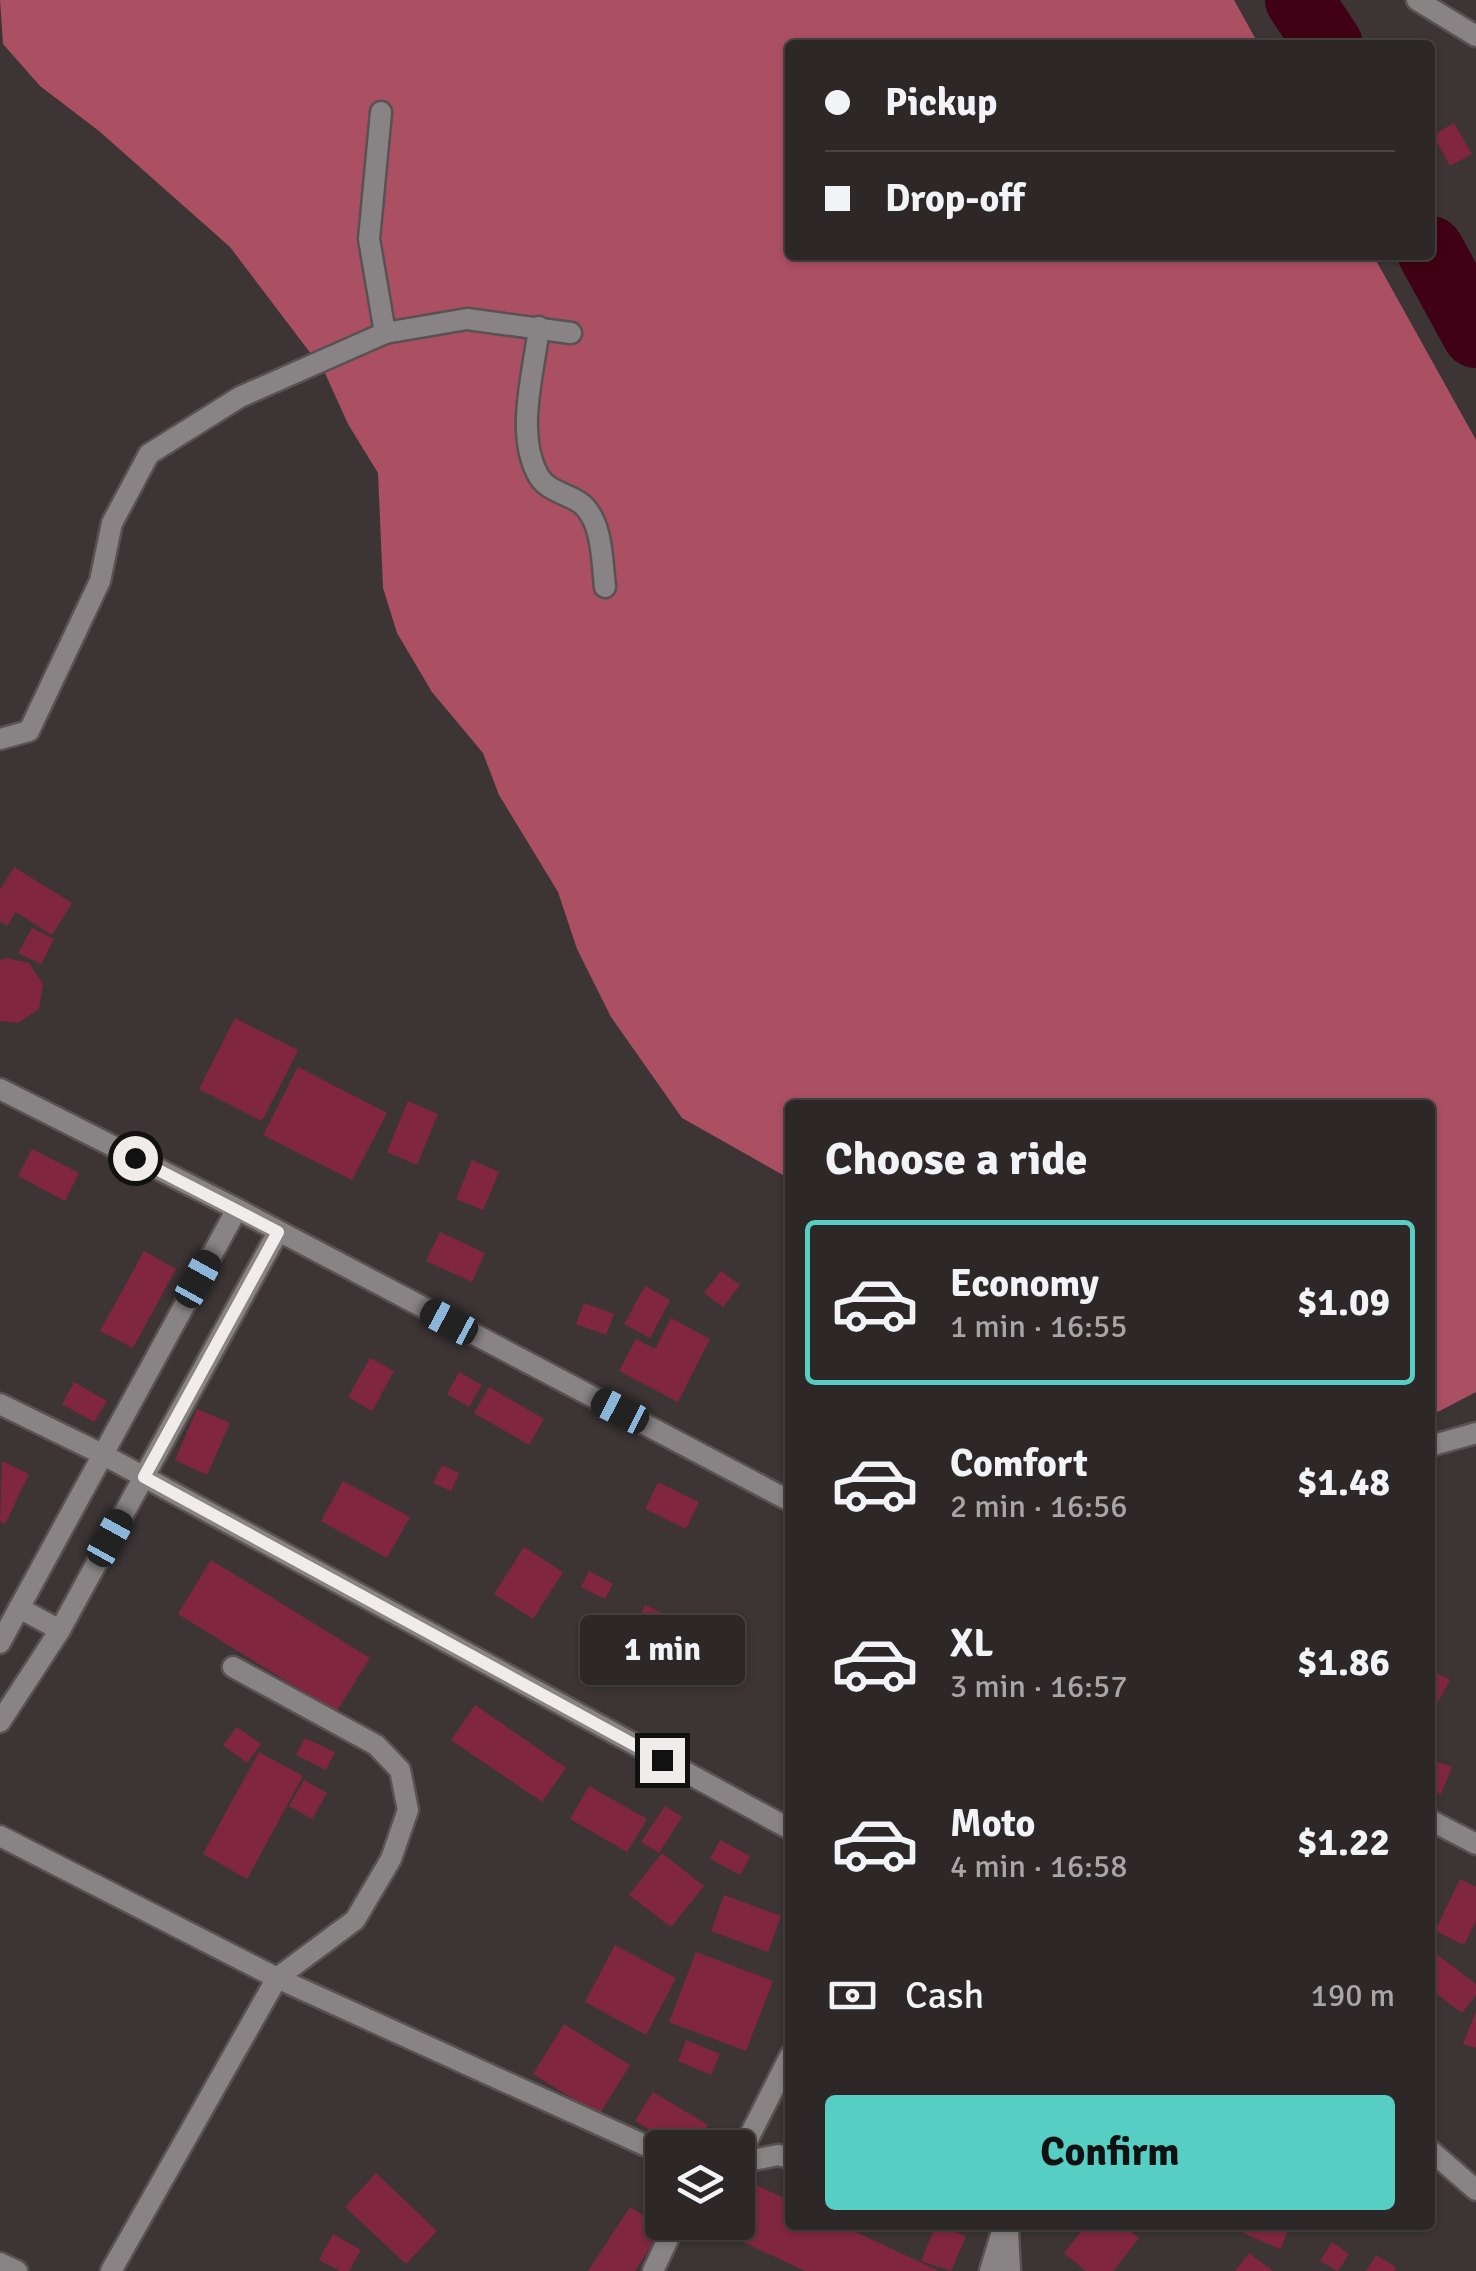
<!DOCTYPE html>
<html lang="en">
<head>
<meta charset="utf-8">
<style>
  :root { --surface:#2d2728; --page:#352f30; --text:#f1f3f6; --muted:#a7a5a8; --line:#484445; --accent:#56cec4 }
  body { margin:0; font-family:Signika,sans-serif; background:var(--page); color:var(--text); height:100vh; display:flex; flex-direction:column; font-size:38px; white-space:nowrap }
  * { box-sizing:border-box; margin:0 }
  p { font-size:32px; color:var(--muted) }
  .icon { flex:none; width:55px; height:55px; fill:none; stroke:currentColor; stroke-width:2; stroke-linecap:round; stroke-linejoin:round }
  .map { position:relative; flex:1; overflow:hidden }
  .side { position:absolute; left:785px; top:1100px; width:650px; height:1130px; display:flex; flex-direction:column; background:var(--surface); border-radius:10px; box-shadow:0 2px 8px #0004,0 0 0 2px var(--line) }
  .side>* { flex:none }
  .banner { position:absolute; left:785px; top:40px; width:650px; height:220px; border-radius:10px; box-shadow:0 2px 8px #0004,0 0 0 2px var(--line); display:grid; align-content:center; height:220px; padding:0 40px; background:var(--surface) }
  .buttons { position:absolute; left:645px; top:2130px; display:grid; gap:20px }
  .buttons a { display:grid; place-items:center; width:110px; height:110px; border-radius:10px; background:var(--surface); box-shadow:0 2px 8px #0004,0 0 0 2px var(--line); font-size:50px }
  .end { position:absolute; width:45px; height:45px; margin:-22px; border:12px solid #f1ecec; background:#111; box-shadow:0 0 0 5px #111 }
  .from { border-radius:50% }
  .bubble { position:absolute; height:70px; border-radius:10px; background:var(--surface); box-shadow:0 2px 8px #0004,0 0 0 2px var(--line); font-size:32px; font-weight:700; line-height:70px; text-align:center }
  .car { position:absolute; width:30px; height:60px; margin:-30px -15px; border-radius:12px; box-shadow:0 0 8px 2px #0007; background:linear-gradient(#222 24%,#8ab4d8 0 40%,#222 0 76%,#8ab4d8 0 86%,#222 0) }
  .banner b { display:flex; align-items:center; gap:35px; height:95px; font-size:38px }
  .banner b+b { border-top:2px solid var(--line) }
  .banner i { width:25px; height:25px; background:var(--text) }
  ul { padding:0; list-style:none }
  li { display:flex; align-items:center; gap:30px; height:165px; margin:0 20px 15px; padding:0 20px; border:5px solid transparent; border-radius:10px }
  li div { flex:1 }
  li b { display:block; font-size:38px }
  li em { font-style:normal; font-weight:700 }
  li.selected { border-color:var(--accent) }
  li>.icon { width:90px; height:90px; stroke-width:1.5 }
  h2 { padding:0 40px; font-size:45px; line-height:120px }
  .pay { display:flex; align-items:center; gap:25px; height:110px; padding:0 40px; font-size:38px }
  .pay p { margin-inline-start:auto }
  .primary-button { display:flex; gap:20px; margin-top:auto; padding:20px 40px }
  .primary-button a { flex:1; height:115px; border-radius:10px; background:var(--accent); color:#111; font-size:40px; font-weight:700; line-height:115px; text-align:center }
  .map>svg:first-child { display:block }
</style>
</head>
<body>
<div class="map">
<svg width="1476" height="2271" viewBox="0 0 1476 2271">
  <rect width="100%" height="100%" fill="#3c3435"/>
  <polygon fill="#ab4f63" points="0,0 1234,0 1259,45 790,45 790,255 1373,255 1476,440 1476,1392 1430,1416 1430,1105 790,1105 790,1179 682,1118 611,1017 577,949 558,892 499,795 483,753 432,692 397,633 383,588 378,473 348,424 324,371 230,247 99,131 40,86 3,44"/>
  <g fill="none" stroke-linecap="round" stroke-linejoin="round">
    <g stroke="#400015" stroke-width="68">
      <polyline points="1299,0 1329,45"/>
      <polyline points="1430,250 1476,334"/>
    </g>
  </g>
  <g fill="#80273f">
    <polygon points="1454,123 1472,154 1450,166 1433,135"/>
    <polygon points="14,867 72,903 52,935 16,912 7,926 0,921 0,890"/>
    <polygon points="32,928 54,939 41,964 18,953"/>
    <polygon points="5,958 29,963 43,984 39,1009 18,1023 0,1021 0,960"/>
    <polygon points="235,1018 298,1050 262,1121 199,1089"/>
    <polygon points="298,1067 387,1113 352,1180 263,1135"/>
    <polygon points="408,1101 438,1114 417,1165 387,1152"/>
    <polygon points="32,1149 79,1173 65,1201 18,1176"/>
    <polygon points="472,1160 499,1172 483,1210 456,1199"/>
    <polygon points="440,1232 485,1253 472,1282 426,1261"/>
    <polygon points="144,1251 176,1269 133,1348 100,1331"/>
    <polygon points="721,1271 740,1285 723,1307 704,1293"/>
    <polygon points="645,1286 670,1300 650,1338 624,1324"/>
    <polygon points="584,1303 614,1314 606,1335 576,1324"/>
    <polygon points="671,1318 710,1339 678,1402 619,1371 636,1339 655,1349"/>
    <polygon points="370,1358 394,1371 372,1411 348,1397"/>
    <polygon points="459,1372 482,1385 469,1407 447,1394"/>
    <polygon points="74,1382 107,1401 94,1422 62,1404"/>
    <polygon points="489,1387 544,1419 529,1445 474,1413"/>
    <polygon points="197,1409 230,1423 207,1475 175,1460"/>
    <polygon points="2,1461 29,1474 5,1524 0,1521"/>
    <polygon points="442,1465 459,1473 451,1491 433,1483"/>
    <polygon points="343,1481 410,1517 387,1558 321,1521"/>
    <polygon points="658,1482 699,1502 686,1529 645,1509"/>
    <polygon points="524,1547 563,1572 533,1619 494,1594"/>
    <polygon points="211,1560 370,1658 336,1712 178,1614"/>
    <polygon points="589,1571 613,1584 605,1599 581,1587"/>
    <polygon points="645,1605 686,1624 661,1679 620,1660"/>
    <polygon points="1430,1669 1450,1680 1430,1717"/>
    <polygon points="475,1705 566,1768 542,1802 451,1740"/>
    <polygon points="237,1727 261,1744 247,1763 223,1745"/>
    <polygon points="305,1738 335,1752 326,1770 296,1755"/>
    <polygon points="259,1752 303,1776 247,1879 203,1854"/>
    <polygon points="1430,1759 1452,1767 1441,1794 1430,1790"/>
    <polygon points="304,1780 327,1793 312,1819 289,1806"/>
    <polygon points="589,1786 647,1819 627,1852 570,1819"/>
    <polygon points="665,1806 682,1817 659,1853 641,1842"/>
    <polygon points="720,1840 750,1856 740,1875 710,1859"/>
    <polygon points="662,1853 704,1886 671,1927 629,1895"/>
    <polygon points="1460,1879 1476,1887 1476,1921 1464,1945 1435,1931"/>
    <polygon points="724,1895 781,1916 768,1952 711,1931"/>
    <polygon points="615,1945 676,1978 646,2035 585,2002"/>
    <polygon points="696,1952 773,1981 746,2051 669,2022"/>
    <polygon points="1434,1952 1476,1984 1476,1995 1462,2013 1430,1989 1430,1957"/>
    <polygon points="1476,2011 1476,2048 1463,2044"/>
    <polygon points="564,2024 630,2065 599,2115 533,2074"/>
    <polygon points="686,2040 720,2054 711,2075 678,2061"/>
    <polygon points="653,2092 708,2125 695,2148 679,2148 635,2121"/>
    <polygon points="376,2173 437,2231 406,2264 345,2207"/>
    <polygon points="750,2182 790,2201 790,2225 841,2225 939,2271 805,2271 726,2234 732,2222 738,2222 738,2210"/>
    <polygon points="630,2207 663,2228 635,2271 588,2271"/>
    <polygon points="936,2225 966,2236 951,2271 921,2261"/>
    <polygon points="1086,2225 1122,2225 1139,2238 1113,2271 1086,2271 1064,2253"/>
    <polygon points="1244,2225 1291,2225 1280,2249 1241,2232"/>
    <polygon points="333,2234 361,2250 349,2271 340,2271 319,2260"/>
    <polygon points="1332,2242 1349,2254 1338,2271 1320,2261"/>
    <polygon points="1249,2253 1273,2271 1235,2271"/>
    <polygon points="1376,2255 1396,2267 1394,2271 1366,2271"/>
  </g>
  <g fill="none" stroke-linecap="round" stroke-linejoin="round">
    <defs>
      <g id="lane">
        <polyline points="1417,0 1476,36"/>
        <polyline points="381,112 369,239 385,333 467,319 571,333"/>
        <path d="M539,327C534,372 515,433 538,475C548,493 569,493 583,505C603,524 602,562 605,587"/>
        <polyline points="0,739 29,731 100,581 112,523 149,454 240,397 385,333"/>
        <polyline points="111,2271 277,1978 355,1920 391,1859 408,1810 400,1770 376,1745 233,1667"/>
      </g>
      <g id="street">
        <polyline points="0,1089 237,1209 790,1501"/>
        <polyline points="0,1404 102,1454 790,1829"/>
        <polyline points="1430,1446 1476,1433"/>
        <polyline points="19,1608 60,1630"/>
        <polyline points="0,1643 237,1209"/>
        <polyline points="0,1722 60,1630 278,1232"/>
        <polyline points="1430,1820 1476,1844"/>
        <polyline points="0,1836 277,1978 662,2153"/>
        <polyline points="738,2149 745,2145 790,2056"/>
        <polyline points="1430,2150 1476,2190"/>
        <polyline points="738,2163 778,2155 790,2158"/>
        <polyline points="1008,2232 1010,2271"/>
        <polyline points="0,2263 17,2271"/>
        <polyline points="653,2271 676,2222"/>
        <polyline points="990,2271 1004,2225"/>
      </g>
    </defs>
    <use href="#lane" stroke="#595152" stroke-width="25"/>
    <use href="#street" stroke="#595152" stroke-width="25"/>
    <use href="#lane" stroke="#888485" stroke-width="20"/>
    <use href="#street" stroke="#888485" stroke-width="20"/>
  </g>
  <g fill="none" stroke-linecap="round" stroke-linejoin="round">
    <polyline stroke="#f1ecec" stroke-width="12" points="135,1158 278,1232 144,1477 662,1760"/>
  </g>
</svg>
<div class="buttons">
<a><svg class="icon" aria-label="layers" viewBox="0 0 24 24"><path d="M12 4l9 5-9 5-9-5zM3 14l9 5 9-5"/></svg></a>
</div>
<i class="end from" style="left:135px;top:1158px"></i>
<i class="end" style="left:662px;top:1760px"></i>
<div class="bubble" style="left:580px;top:1615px;width:165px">1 min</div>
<i class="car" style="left:198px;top:1279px;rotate:29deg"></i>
<i class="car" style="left:449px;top:1322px;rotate:298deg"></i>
<i class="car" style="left:620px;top:1411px;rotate:297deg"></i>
<i class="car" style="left:110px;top:1538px;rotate:29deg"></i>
<div class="banner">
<b><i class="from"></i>Pickup</b>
<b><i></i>Drop-off</b>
</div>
<section class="side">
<h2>Choose a ride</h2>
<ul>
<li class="selected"><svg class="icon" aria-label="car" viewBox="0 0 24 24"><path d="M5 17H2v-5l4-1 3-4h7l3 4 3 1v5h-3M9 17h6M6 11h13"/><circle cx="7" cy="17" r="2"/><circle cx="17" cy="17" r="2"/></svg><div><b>Economy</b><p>1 min · 16:55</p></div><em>$1.09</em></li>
<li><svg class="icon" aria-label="car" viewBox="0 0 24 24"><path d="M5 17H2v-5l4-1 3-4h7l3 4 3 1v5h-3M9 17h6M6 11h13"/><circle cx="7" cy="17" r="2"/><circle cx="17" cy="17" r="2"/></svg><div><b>Comfort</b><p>2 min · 16:56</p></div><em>$1.48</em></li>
<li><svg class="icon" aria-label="car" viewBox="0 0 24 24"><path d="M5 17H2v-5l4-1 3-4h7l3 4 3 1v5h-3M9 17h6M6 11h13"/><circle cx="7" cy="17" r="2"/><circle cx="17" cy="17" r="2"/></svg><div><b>XL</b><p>3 min · 16:57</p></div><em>$1.86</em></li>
<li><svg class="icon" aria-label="car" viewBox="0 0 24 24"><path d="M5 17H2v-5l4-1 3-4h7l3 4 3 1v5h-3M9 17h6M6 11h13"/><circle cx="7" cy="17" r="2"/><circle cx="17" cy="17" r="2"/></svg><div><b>Moto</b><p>4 min · 16:58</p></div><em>$1.22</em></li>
</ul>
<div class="pay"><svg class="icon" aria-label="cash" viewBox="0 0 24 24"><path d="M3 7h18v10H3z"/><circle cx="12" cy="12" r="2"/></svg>Cash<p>190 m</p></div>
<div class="primary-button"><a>Confirm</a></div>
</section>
</div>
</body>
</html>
